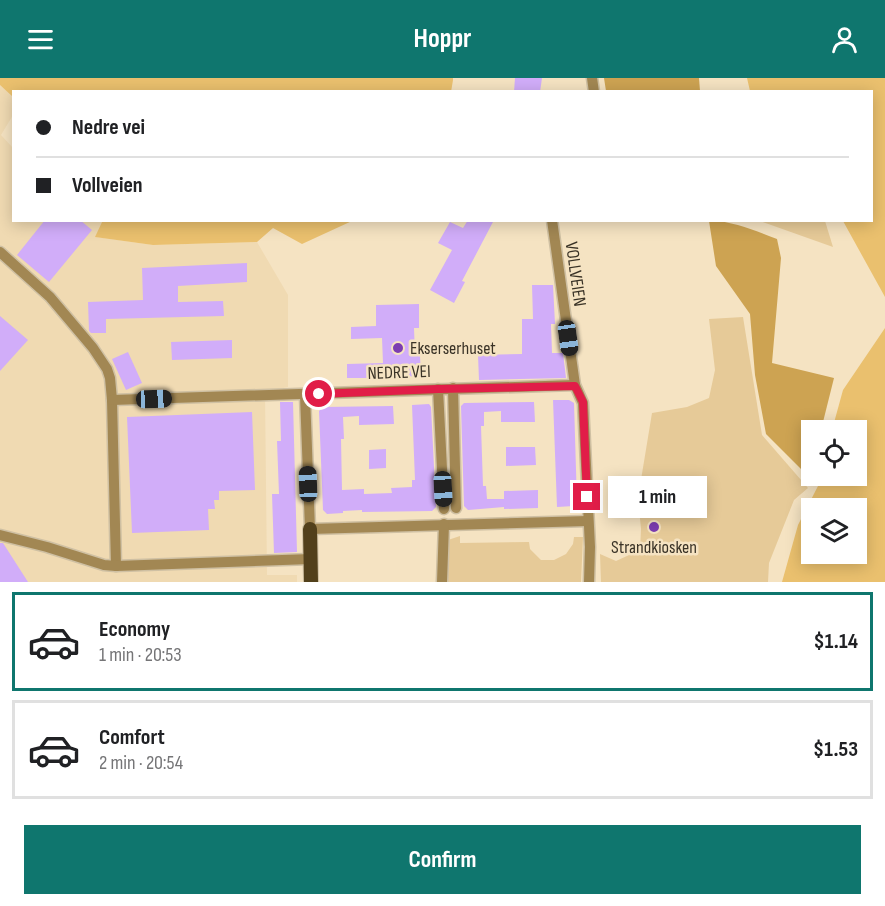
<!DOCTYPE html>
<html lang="en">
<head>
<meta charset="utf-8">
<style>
  :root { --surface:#fff; --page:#f2f2f2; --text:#202124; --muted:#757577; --line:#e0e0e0; --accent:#0f766e }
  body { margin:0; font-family:"Sofia Sans Condensed",sans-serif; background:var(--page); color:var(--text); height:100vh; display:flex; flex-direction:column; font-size:22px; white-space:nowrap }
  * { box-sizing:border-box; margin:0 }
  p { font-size:20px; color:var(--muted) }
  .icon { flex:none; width:33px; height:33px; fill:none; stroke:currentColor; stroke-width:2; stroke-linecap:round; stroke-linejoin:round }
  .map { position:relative; height:504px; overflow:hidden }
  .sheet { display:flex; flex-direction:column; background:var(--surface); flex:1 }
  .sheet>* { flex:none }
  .hud { position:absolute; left:12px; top:12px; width:861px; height:132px; border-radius:0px; box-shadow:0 3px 15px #0003; display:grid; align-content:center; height:132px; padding:0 24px; background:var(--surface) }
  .buttons { position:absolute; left:801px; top:342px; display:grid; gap:12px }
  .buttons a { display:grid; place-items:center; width:66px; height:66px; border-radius:0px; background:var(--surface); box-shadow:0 3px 15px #0003; font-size:30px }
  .end { position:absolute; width:27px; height:27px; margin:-14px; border:8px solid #e11d48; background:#fff; box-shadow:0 0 0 3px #fff }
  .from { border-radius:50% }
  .bubble { position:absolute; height:42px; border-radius:0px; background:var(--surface); box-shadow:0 3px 15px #0003; font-size:20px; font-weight:700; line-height:42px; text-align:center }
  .car { position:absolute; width:18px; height:36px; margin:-18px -9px; border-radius:8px; box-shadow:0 0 4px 2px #0007; background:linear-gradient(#222 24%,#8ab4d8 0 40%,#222 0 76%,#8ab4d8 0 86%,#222 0) }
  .hud b { display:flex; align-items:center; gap:21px; height:57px; font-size:22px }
  .hud b+b { border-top:2px solid var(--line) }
  .hud i { width:15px; height:15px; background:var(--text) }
  ul { padding:10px 0 0; list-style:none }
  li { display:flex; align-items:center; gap:18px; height:99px; margin:0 12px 9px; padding:0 12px; border:3px solid var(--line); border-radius:0px }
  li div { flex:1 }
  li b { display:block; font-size:22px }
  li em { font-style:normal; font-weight:700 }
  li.on { border-color:var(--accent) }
  li>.icon { width:54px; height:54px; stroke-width:1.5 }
  .action { display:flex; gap:12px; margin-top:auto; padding:12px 24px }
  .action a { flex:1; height:69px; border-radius:0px; background:var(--accent); color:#fff; font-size:24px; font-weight:700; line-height:69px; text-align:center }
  header { display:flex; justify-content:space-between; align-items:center; height:78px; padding:0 24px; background:var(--accent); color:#fff; font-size:27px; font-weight:700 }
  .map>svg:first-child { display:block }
</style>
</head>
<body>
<header><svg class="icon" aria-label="menu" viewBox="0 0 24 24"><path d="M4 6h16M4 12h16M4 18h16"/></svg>Hoppr<svg class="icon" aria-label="person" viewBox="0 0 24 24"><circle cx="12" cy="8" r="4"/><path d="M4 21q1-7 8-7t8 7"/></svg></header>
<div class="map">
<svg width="885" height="504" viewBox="0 0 885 504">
  <rect width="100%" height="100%" fill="#f5e3c2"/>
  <polygon fill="#f0dab2" points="0,7 13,19 13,37 1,57 13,70 14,142 103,143 96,159 153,167 257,164 288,217 288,309 265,314 267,497 297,497 297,504 0,504"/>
  <g fill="#e6ca98">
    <polygon points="760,143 825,143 833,169"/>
    <polygon points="743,239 762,357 808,410 794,422 769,485 768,504 601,504 600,476 616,483 640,472 641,451 638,420 652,335 687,329 709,320 715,292 709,241"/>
    <polygon points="460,458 460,465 529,464 530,471 541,482 554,482 566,476 573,466 574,459 583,459 581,504 446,504 448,462"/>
  </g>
  <g fill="#cda352">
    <polygon points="604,0 699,0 700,13 606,13"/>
    <path d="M709,143C731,142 756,153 777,161L781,180L772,285L834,300L821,352H812V394L810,400L766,356L755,297L750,236L716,188Z"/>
  </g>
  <g fill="#eac06e" fill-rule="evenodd">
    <polygon points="0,0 453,0 453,2 451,14 14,14 13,19 0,7"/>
    <polygon points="747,0 885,0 885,219 843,143 872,142 872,14 750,13"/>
    <polygon points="103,142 352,142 352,143 302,166 273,150 257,164 153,167 95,159"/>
    <path d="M885,250V504H782L798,447L818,408L821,398H856V352H832L843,312ZM812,430H856V476H812Z"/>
  </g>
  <g fill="#d1adf9">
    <polygon points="515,0 542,0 540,14 514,14"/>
    <polygon points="45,142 80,142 92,152 49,204 17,177"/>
    <polygon points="468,142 494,142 462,203 465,204 454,225 430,212 452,172 438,165 450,144 463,150"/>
    <polygon points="247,185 247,204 178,208 178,224 223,223 224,238 106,241 106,255 91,255 89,253 88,224 143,222 142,190"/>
    <polygon points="532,207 553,207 555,246 551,246 552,275 563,275 566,300 479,302 478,277 522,276 522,241 533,241"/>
    <polygon points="419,226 419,250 414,250 415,278 420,278 421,298 385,299 385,302 368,303 368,300 347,300 347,286 383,285 382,260 351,261 351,249 376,248 376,227"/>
    <polygon points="0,238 28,262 0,293"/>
    <polygon points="232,262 232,280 172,282 171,264"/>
    <polygon points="128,274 142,305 126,312 112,281"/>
    <polygon points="553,322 569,322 574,325 577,425 574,428 557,429"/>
    <polygon points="280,324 293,324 297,474 274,475 272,416 279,416 277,363 281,363"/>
    <polygon points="534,324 535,344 501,344 501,333 484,334 484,348 481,348 483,408 486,408 487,421 504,421 504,413 538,412 538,430 504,431 504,429 468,432 464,428 461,328 464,325"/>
    <polygon points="429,326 431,329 436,429 432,433 362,434 362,432 343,433 343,435 327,436 323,432 319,333 323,329 393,328 394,346 359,347 359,338 343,339 344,361 341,361 342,412 364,411 364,416 392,415 391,410 412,409 412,402 415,402 412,327"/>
    <polygon points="252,334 255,412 219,413 219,422 214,422 215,431 208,431 209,452 132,455 127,339"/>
    <polygon points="506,369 535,369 536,387 506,388"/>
    <polygon points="386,371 386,390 369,391 369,372"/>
    <polygon points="0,465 3,465 28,504 0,504"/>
  </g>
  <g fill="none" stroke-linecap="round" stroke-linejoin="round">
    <defs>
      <g id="minor">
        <polyline points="592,0 594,14"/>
        <polyline points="552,142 575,307 583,325 590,469 589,504"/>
        <polyline points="0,174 50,219 93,270 107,291 110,300 112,322 116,488"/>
        <polyline points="453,310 456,430"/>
        <polyline points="438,311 444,431"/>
        <polyline points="305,317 310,451 588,443"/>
        <path d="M112,322C266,318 420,311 575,307"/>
        <polyline points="0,457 47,469 104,487 116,488 311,481"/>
        <polyline points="442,504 444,446"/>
      </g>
      <polyline id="major" points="310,451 311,504"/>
    </defs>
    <use href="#minor" stroke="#cfc0a3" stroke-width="13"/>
    <use href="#major" stroke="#cfc0a3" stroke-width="16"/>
    <use href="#minor" stroke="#a28753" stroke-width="10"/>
    <use href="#major" stroke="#52401b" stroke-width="14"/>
  </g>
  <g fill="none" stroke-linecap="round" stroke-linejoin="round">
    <polyline stroke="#e11d48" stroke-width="8" points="319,316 438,311 575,308 583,324 587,419"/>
  </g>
  <g fill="#7c3cb1" stroke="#f5e3c2" stroke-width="2">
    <circle cx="398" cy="270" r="6"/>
    <circle cx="654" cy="449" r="6"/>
  </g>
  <g text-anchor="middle" stroke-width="5" stroke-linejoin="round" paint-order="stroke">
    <g font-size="18" fill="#393226" stroke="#f5e3c2">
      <text transform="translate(576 196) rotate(82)" y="6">VOLLVEIEN</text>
      <text transform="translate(399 294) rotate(-2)" y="6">NEDRE VEI</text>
    </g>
    <g font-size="18" fill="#393226" stroke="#f5e3c2" text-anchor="start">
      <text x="410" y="276">Ekserserhuset</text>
      <text x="654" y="475" text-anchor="middle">Strandkiosken</text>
    </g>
  </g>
</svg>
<div class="buttons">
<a><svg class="icon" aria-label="locate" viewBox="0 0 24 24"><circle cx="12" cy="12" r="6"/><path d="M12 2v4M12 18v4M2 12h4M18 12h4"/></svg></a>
<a><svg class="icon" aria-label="layers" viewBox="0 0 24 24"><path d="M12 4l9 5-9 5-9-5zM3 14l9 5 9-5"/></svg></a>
</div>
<i class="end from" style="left:319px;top:316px"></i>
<i class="end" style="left:587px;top:419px"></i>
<div class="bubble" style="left:608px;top:398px;width:99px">1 min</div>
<i class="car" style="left:568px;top:260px;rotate:172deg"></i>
<i class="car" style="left:154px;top:321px;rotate:88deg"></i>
<i class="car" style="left:308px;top:406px;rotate:358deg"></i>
<i class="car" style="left:443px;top:411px;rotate:177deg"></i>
<div class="hud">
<b><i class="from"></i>Nedre vei</b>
<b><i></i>Vollveien</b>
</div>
</div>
<section class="sheet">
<ul>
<li class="on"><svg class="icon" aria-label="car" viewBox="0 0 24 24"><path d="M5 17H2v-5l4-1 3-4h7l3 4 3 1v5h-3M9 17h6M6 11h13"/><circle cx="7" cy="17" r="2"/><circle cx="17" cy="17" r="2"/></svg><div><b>Economy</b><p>1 min · 20:53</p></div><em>$1.14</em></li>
<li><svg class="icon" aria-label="car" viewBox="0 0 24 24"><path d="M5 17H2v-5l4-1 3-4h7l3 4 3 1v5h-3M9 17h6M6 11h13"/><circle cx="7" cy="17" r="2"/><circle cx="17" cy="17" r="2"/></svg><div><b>Comfort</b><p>2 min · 20:54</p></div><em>$1.53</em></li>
</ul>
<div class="action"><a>Confirm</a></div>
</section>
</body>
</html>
